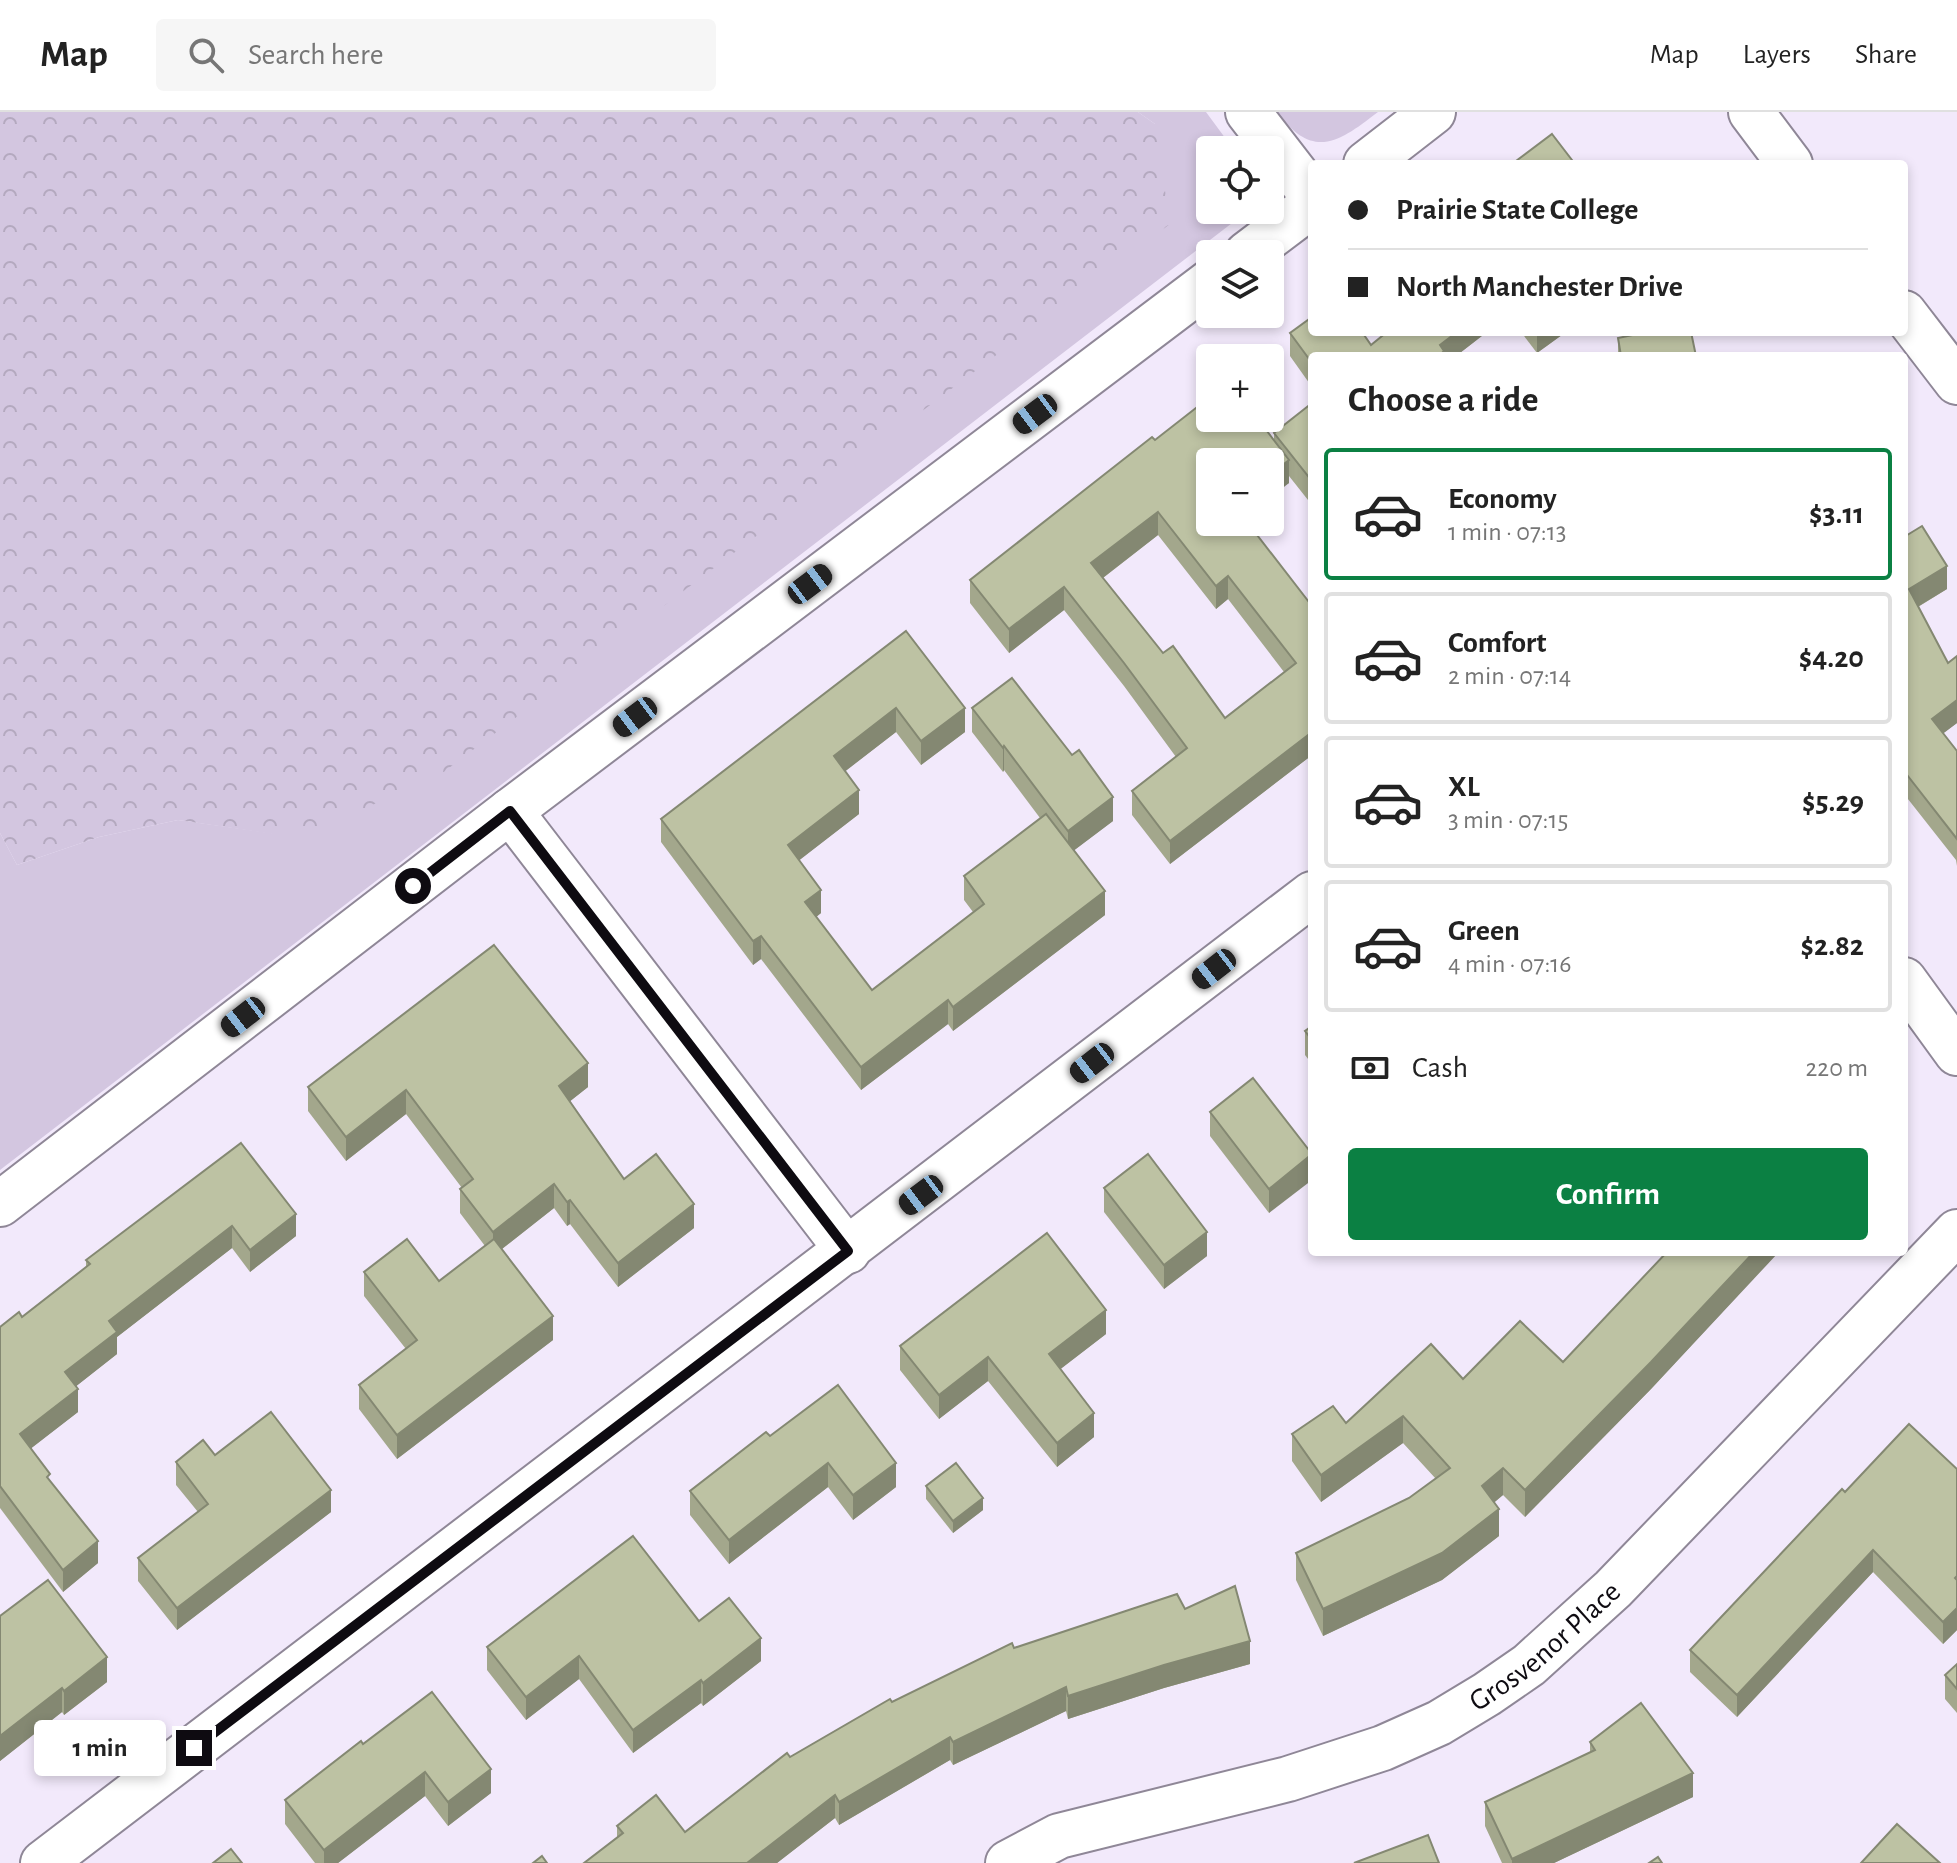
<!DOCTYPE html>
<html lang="en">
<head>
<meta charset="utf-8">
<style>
  :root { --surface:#fff; --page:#f6f6f6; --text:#222; --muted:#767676; --line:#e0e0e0; --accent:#0b8043 }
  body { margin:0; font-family:"Alegreya Sans",sans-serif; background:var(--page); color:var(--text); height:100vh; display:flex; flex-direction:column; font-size:30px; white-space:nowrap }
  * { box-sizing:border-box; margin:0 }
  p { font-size:26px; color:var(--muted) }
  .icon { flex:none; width:44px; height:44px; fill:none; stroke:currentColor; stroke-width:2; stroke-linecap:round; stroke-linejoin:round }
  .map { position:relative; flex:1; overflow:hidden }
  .side { position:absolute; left:1308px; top:240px; width:600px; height:904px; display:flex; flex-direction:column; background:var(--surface); border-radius:8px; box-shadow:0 4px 12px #0003 }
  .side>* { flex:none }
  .guide { position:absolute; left:1308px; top:48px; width:600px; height:176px; border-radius:8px; box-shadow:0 4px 12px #0003; display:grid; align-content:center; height:176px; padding:0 40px; background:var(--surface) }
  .controls { position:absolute; left:1196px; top:24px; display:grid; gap:16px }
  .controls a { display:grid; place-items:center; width:88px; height:88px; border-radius:8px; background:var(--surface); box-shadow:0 4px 12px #0003; font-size:40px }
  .end { position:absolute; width:36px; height:36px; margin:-18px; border:10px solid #0e0b11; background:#fff; box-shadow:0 0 0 4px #fff }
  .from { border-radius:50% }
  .bubble { position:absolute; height:56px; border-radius:8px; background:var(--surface); box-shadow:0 4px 12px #0003; font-size:26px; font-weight:700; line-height:56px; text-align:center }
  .car { position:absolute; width:24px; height:48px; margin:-24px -12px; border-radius:10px; box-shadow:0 0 6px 2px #0007; background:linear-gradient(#222 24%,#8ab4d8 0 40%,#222 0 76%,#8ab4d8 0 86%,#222 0) }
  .guide b { display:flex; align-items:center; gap:28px; height:76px; font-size:30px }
  .guide b+b { border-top:2px solid var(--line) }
  .guide i { width:20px; height:20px; background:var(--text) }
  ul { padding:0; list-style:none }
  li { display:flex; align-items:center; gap:24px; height:132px; margin:0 16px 12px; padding:0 24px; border:4px solid var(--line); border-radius:8px }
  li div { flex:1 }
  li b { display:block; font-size:30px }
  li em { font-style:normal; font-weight:700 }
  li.active { border-color:var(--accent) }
  li>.icon { width:72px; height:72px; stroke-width:1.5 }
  h2 { padding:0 40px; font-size:36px; line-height:96px }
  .pay { display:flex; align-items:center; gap:20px; height:88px; padding:0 40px; font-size:30px }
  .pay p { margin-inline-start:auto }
  .primary-button { display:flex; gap:16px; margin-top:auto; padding:16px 40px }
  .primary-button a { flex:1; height:92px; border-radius:8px; background:var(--accent); color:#fff; font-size:32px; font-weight:700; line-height:92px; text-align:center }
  header { display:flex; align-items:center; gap:48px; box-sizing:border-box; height:112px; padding:0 40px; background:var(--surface); border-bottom:2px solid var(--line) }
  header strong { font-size:38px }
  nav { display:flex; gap:44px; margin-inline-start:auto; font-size:28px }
  .search { width:560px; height:72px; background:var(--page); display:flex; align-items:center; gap:20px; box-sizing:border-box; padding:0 28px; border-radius:8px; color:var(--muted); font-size:30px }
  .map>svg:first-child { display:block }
</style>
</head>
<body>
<header>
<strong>Map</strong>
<div class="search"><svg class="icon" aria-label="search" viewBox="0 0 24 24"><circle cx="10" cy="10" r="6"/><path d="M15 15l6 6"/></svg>Search here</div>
<nav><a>Map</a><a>Layers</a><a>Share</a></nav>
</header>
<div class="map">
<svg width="1957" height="1751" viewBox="0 0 1957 1751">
  <defs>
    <pattern id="forest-crowns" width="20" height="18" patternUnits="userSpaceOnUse" patternTransform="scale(2)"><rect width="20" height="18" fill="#d3c6e0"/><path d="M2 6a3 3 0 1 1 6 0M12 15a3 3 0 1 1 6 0" fill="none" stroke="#b4a9bf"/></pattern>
  </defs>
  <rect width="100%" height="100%" fill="#f2e9fb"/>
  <g fill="#d3c6e0">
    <polygon points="1138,0 1206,0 1234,38 1210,38 1210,98 1249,98 0,1058 0,721 17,753 99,725 178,708 299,725 1155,12"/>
    <path d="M1277,0H1378C1339,30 1313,49 1277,0Z"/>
  </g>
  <polygon fill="url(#forest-crowns)" points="0,0 1138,0 1155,12 1170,112 441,662 299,726 178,708 99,725 17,753 0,721"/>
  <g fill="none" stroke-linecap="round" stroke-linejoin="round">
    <defs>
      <g id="minor">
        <polyline points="1248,0 1312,83"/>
        <polyline points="1366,52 1433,0"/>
        <polyline points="1247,142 1312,93"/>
        <polyline points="510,699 848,1139"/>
        <polyline points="1904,868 1957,941"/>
        <polyline points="0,1092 510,699 1210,170"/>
        <polyline points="43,1751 1312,782"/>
        <path id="s1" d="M1008,1751L1059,1724L1288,1667L1383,1636L1439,1611L1487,1582L1529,1553L1613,1477L1957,1120"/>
      </g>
      <g id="tertiary">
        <polyline points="1751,0 1790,52"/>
        <polyline points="1904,201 1957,270"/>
      </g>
    </defs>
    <use href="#minor" stroke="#8f8797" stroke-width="48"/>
    <use href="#tertiary" stroke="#8f8797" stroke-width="48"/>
    <use href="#minor" stroke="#fff" stroke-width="44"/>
    <use href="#tertiary" stroke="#fff" stroke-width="44"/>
  </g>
  <g fill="#a3a78c" fill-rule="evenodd">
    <polygon points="1387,220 1487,220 1456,244 1312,244 1312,275 1290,244 1290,221 1371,233"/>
    <polygon points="1521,220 1566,220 1537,241"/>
    <polygon points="1618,226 1696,244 1618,244"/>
    <path d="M1312,291L1308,388L1289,364V371L1210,410L1312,494V643L1170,752L1132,703V679L1176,645L1124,574L1064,498L1009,541L970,491V468L1155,328H1274V321ZM1158,423L1216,497L1228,487L1284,560L1225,606L1163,541L1103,466Z"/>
    <polygon points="1904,425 1947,477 1918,495 1948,551 1957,544 1957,611 1943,621 1957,639 1957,754 1956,748 1904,682"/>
    <polygon points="906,519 965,620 921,653 896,620 845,659 859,702 799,748 821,801 816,805 872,878 973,800 964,788 964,764 1040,706 1004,658 1003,660 972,620 972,596 1113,709 1074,738 1105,803 953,919 948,912 861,978 761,847 753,853 661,730 661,707"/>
    <polygon points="1312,914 1312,952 1305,943 1305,919"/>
    <polygon points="308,975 588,975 570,989 624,1067 694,1116 618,1175 570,1112 567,1114 554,1096 502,1137 553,1228 397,1347 359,1297 359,1273 406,1237 364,1184 364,1160 439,1169 485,1134 460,1101 460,1077 462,1076 406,1002 346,1049 308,999"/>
    <polygon points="1210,1000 1312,1042 1269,1101 1210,1024"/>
    <polygon points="241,1031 296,1124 250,1160 232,1136 117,1225 117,1242 76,1274 78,1300 31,1336 98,1451 63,1480 0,1396 0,1215 22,1205 86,1155 86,1148"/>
    <polygon points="1104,1076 1207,1144 1164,1177 1104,1100"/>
    <polygon points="1778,1140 1651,1277 1525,1405 1503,1383 1494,1390 1499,1424 1442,1468 1323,1524 1296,1468 1296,1441 1409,1386 1436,1367 1403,1331 1321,1390 1292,1349 1292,1322 1346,1311 1463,1267 1563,1250"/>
    <polygon points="1106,1222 1060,1257 1094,1325 1057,1355 988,1269 939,1307 900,1258 900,1234"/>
    <polygon points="770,1324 896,1375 853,1408 828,1375 729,1452 690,1403 690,1379"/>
    <polygon points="215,1343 331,1400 177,1518 138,1469 138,1446 198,1400 176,1373 176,1350"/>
    <polygon points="1957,1357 1957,1518 1943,1532 1873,1460 1737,1605 1690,1560 1690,1538 1845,1380"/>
    <polygon points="926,1374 983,1398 953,1421 926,1387"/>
    <polygon points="1185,1497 1250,1552 1164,1576 1068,1607 1066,1599 953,1653 950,1648 839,1713 835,1706 777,1751 584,1751 617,1725 617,1714 685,1720 790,1645 892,1590 1014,1536"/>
    <polygon points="0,1504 107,1570 64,1603 62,1600 0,1649"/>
    <polygon points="699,1509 761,1549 703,1594 701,1591 633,1641 579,1567 526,1608 487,1558 487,1535"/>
    <polygon points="1957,1552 1957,1601 1945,1587 1945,1563"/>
    <polygon points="1590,1630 1693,1685 1554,1751 1502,1751 1485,1714 1485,1690 1590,1640"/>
    <polygon points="363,1632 491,1681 448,1714 425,1684 338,1751 315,1751 285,1712 285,1688"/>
  </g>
  <g fill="#848872">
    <polygon points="1457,220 1487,220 1456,244 1439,244 1440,233"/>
    <polygon points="1537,220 1566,220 1537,241"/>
    <polygon points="1289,348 1289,371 1270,386 1270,363"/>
    <polygon points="1312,361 1312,384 1308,388 1308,364"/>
    <polygon points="1158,400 1158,423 1091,475 1091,451"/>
    <polygon points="1947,454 1947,477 1909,500 1909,477"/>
    <polygon points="1228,464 1228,487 1216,497 1216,474"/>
    <polygon points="1064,475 1064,498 1009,541 1009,517"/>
    <polygon points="1957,588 1957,611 1932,630 1932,607"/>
    <polygon points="896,596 896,620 834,668 834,644"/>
    <polygon points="965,596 965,620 921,653 921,629"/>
    <polygon points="1312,620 1312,643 1170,752 1170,729"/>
    <polygon points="1004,634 1004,658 1003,660 1003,636"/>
    <polygon points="859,678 859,702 788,757 788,733"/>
    <polygon points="1113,685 1113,709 1068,743 1068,719"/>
    <polygon points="821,778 821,801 805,814 805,790"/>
    <polygon points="1105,779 1105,803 953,919 953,895"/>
    <polygon points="761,824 761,847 753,853 753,829"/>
    <polygon points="948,888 948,912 861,978 861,955"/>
    <polygon points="588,951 588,975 559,998 559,974"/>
    <polygon points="406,978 406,1002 346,1049 346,1025"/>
    <polygon points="1312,1043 1312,1068 1269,1101 1269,1077"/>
    <polygon points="554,1072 554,1096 493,1144 493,1120"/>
    <polygon points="570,1088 570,1112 567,1114 567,1090"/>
    <polygon points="694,1092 694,1116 618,1175 618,1151"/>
    <polygon points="296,1102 296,1124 250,1160 250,1138"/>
    <polygon points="232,1114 232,1136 117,1225 117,1242 65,1283 65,1260 109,1209"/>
    <polygon points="1207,1120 1207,1144 1164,1177 1164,1153"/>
    <polygon points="1754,1140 1778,1141 1651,1277 1525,1405 1525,1378"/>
    <polygon points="1106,1198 1106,1222 1049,1266 1049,1242"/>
    <polygon points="553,1204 553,1228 397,1347 397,1323"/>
    <polygon points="988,1245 988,1269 939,1307 939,1283"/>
    <polygon points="78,1277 78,1300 20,1345 20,1322"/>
    <polygon points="1094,1301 1094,1325 1057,1355 1057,1331"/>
    <polygon points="1403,1304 1403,1331 1321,1390 1321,1363"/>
    <polygon points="828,1351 828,1375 729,1452 729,1428"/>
    <polygon points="896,1351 896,1375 853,1408 853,1383"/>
    <polygon points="1503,1356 1503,1383 1482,1401 1482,1374"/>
    <polygon points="331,1378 331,1400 177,1518 177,1496"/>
    <polygon points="983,1386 983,1398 953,1421 953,1409"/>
    <polygon points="1499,1397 1499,1424 1442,1468 1323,1524 1323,1497"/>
    <polygon points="98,1429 98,1451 63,1480 63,1458"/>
    <polygon points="1873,1438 1873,1460 1737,1605 1737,1583"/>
    <polygon points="1957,1496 1957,1518 1943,1532 1943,1510"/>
    <polygon points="761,1526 761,1549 703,1594 703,1571"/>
    <polygon points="1250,1529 1250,1552 1164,1576 1068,1607 1068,1584 1164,1553"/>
    <polygon points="579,1544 579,1567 526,1608 526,1585"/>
    <polygon points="107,1545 107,1570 64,1603 64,1579"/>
    <polygon points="701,1568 701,1591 633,1641 633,1618"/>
    <polygon points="1066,1575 1066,1599 953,1653 953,1630"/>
    <polygon points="62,1576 62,1600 0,1649 0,1624"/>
    <polygon points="950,1625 950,1648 839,1713 839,1690"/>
    <polygon points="491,1657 491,1681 448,1714 448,1690"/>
    <polygon points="425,1660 425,1684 338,1751 324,1751 324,1738"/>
    <polygon points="1693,1661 1693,1685 1554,1751 1512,1751 1512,1747"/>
    <polygon points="835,1683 835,1706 777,1751 747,1751"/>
  </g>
  <g fill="#bdc2a3" stroke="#848872" stroke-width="2" fill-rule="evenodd">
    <polygon points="1552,22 1575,52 1512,52"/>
    <polygon points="1312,205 1312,220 1362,220 1371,233 1387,220 1457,220 1440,233 1444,239 1439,244 1312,244 1312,251 1290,221"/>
    <polygon points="1647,220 1691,220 1696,244 1621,244 1618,226"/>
    <path d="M1210,285V306H1257L1289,348L1270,363V350H1210V410H1247L1312,494V620L1170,729L1132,679L1187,636L1124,551L1064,475L1009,517L970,468L1152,325L1155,328ZM1158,400L1216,474L1228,464L1296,551L1225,606L1173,534L1163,541L1091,451Z"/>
    <polygon points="1312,291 1312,361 1308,364 1274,321"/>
    <polygon points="1922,414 1947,454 1909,477 1948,551 1957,544 1957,588 1932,607 1957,639 1957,727 1904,659 1904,425"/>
    <polygon points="906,519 965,596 921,629 896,596 834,644 859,678 788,733 821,778 805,790 872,878 984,792 964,764 1046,702 1105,779 953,895 948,888 861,955 761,824 753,829 661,707"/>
    <polygon points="1012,566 1072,643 1079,638 1113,685 1068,719 1004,634 1003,636 972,596"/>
    <polygon points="494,833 588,951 559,974 624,1067 656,1042 694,1092 618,1151 570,1088 567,1090 554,1072 493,1120 460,1077 473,1067 406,978 346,1025 308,975"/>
    <polygon points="1312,914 1312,928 1305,919"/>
    <polygon points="1253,966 1312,1042 1269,1077 1210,1000"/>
    <polygon points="241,1031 296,1102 250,1138 232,1114 109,1209 117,1220 65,1260 78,1277 20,1322 50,1362 47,1365 98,1429 63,1458 0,1374 0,1215 19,1200 22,1205 90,1152 86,1148"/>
    <polygon points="1148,1042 1207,1120 1164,1153 1104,1076"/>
    <polygon points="1047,1121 1106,1198 1049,1242 1094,1301 1057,1331 988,1245 939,1283 900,1234"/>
    <polygon points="407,1127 439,1169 494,1127 553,1204 397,1323 359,1273 417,1228 364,1160"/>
    <polygon points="1667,1140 1754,1140 1651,1250 1525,1378 1503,1356 1482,1374 1499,1397 1442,1441 1323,1497 1296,1441 1409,1386 1450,1356 1403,1304 1321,1363 1292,1322 1333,1294 1346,1311 1431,1232 1463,1267 1520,1209 1563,1250"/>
    <polygon points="838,1273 896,1351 853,1383 828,1351 729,1428 690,1379 766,1320 770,1324"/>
    <polygon points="271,1300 331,1378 177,1496 138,1446 208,1392 176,1350 203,1328 215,1343"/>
    <polygon points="1909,1312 1957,1357 1957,1464 1955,1466 1957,1468 1957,1496 1943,1510 1873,1438 1737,1583 1690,1538 1842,1377 1845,1380"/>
    <polygon points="956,1351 983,1386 953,1409 926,1374"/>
    <polygon points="633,1424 699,1509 729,1486 761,1526 703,1571 701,1568 633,1618 579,1544 526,1585 487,1535"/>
    <polygon points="48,1468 107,1545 64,1579 62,1576 0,1624 0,1504"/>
    <polygon points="1235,1474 1250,1529 1164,1553 1068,1584 1066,1575 953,1630 950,1625 839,1690 835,1683 747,1751 584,1751 623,1721 617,1714 656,1683 685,1720 787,1641 790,1645 890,1587 892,1590 1012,1531 1014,1536 1177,1482 1185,1497"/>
    <polygon points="1957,1552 1957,1577 1945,1563"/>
    <polygon points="432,1580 491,1657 448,1690 425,1660 324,1738 285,1688 361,1629 363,1632"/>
    <polygon points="1641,1591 1693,1661 1512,1747 1485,1690 1595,1638 1590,1630"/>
    <polygon points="1897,1712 1940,1751 1861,1751"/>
    <polygon points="1428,1723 1439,1751 1354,1751"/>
    <polygon points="231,1737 242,1751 213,1751"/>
    <polygon points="542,1744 547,1751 533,1751"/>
    <polygon points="1658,1745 1662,1751 1649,1751"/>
  </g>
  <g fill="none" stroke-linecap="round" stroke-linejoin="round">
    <polyline stroke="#0e0b11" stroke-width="10" points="194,1636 848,1139 510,699 413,774"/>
  </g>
  <g text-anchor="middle" stroke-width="7" stroke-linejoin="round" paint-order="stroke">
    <g font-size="30" fill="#0e0b11" stroke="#f2e9fb">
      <text dy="10" stroke="none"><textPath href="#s1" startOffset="586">Grosvenor Place</textPath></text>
    </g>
  </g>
</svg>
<div class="controls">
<a><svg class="icon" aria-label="locate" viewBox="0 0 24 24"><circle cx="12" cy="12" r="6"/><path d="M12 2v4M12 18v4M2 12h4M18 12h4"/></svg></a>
<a><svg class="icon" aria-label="layers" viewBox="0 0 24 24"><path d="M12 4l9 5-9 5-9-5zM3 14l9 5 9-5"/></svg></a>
<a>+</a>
<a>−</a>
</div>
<i class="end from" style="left:413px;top:774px"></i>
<i class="end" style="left:194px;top:1636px"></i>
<div class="bubble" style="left:34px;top:1608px;width:132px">1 min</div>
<i class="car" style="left:1035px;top:302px;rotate:233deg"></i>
<i class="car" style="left:810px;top:472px;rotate:53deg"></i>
<i class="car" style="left:635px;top:605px;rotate:233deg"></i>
<i class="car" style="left:1214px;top:857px;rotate:232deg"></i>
<i class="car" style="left:243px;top:905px;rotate:232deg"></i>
<i class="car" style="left:1092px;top:951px;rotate:232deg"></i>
<i class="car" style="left:921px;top:1083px;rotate:233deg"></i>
<div class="guide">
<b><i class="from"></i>Prairie State College</b>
<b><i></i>North Manchester Drive</b>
</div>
<section class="side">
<h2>Choose a ride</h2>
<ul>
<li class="active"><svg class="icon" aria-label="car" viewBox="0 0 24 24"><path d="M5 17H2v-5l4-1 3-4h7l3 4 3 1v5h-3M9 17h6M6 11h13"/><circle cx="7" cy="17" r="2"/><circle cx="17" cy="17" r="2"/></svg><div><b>Economy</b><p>1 min · 07:13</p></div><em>$3.11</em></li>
<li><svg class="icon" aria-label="car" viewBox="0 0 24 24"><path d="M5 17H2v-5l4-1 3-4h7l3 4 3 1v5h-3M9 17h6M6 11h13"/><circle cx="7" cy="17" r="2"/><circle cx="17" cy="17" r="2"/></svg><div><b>Comfort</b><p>2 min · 07:14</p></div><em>$4.20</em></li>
<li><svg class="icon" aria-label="car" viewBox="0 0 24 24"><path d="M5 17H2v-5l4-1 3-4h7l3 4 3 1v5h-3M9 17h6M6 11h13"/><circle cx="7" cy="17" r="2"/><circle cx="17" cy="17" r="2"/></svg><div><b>XL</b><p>3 min · 07:15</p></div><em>$5.29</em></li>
<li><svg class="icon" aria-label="car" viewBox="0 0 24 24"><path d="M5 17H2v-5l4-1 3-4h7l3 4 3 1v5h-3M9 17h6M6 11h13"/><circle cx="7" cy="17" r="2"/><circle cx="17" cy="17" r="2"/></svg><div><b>Green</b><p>4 min · 07:16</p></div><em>$2.82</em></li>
</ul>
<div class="pay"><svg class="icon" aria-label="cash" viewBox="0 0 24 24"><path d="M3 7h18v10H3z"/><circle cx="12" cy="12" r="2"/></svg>Cash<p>220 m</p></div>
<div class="primary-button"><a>Confirm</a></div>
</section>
</div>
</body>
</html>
